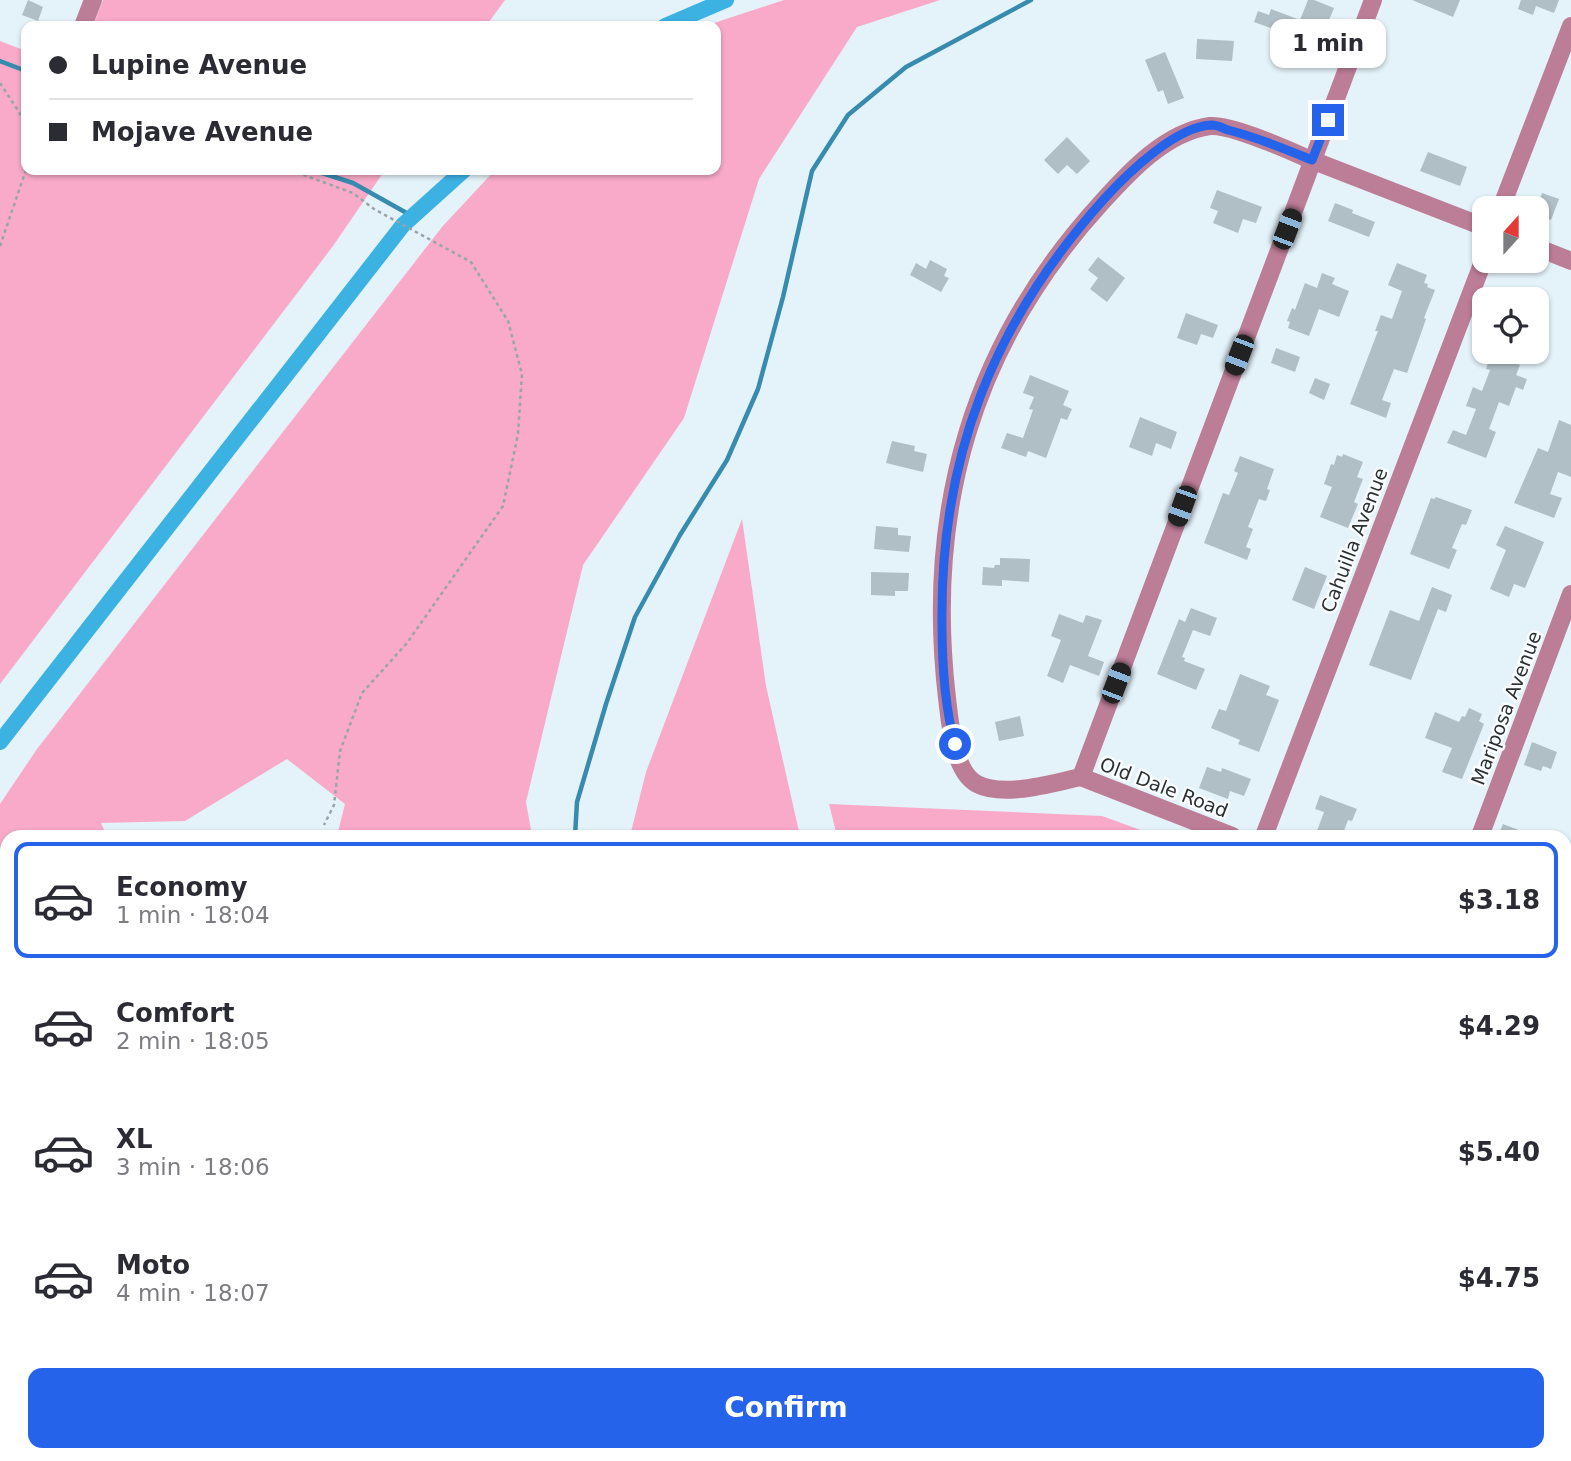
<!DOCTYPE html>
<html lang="en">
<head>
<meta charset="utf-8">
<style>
  :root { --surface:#fff; --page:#f7f7f7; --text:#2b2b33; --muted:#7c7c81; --line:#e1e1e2; --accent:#2563eb }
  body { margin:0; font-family:"DejaVu Sans",sans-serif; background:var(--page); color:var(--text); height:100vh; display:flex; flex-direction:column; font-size:26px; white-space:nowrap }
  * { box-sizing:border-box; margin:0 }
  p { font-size:23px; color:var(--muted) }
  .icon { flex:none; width:38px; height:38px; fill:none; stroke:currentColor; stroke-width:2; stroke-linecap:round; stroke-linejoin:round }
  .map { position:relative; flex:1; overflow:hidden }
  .sheet { position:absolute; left:0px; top:830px; width:1572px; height:632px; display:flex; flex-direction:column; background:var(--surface); border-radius:21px 21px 0 0; box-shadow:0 2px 5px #0004 }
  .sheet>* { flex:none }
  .guide { position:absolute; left:21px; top:21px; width:700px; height:154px; border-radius:14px; box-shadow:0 2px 5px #0004; display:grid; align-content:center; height:154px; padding:0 28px; background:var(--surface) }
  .needle { width:46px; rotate:21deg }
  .fabs { position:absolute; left:1472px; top:196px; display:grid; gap:14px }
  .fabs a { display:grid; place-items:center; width:77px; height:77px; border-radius:14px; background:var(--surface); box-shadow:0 2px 5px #0004; font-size:35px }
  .end { position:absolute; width:32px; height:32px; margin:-16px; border:9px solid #2563eb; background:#fff; box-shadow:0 0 0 4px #fff }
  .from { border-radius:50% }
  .bubble { position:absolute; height:49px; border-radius:14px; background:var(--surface); box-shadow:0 2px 5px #0004; font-size:23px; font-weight:700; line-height:49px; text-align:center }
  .car { position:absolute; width:21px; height:42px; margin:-21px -10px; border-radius:9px; box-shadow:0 0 5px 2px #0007; background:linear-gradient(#222 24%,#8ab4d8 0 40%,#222 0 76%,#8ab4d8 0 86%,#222 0) }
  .guide b { display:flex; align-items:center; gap:24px; height:66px; font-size:26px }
  .guide b+b { border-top:2px solid var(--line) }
  .guide i { width:18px; height:18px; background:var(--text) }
  ul { padding:12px 0 0; list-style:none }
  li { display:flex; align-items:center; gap:21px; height:116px; margin:0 14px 10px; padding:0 14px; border:4px solid transparent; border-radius:14px }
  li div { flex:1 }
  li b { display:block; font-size:26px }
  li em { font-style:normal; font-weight:700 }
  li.current { border-color:var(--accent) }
  li>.icon { width:63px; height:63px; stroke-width:1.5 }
  .primary-button { display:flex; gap:14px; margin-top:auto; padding:14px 28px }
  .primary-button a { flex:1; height:80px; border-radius:14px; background:var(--accent); color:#fff; font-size:28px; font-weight:700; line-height:80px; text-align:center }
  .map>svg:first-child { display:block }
</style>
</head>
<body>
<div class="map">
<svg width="1571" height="1461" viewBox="0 0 1571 1461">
  <rect width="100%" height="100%" fill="#e4f2fa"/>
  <g fill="#f8aac8">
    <polygon points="103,0 505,0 486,26 93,26"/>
    <polygon points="784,0 940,0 857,27 759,179 684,418 583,565 526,802 532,836 337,836 345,804 287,759 185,821 101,823 107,836 7,836 7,1454 166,1454 163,1461 0,1461 0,804 37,749 442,227 495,170 716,170 716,26 705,26"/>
    <polygon points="0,41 26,51 26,170 385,170 333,246 0,684"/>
    <polygon points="742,519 766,686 800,836 630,836 646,772"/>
    <polygon points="829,804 1102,816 1157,836 837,836"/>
    <polygon points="1565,989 1571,991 1571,1079 1565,1096"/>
    <polygon points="218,1454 1038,1454 1039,1461 214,1461"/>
    <polygon points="1069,1454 1426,1454 1423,1461 1070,1461"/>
  </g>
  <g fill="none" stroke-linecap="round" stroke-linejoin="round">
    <g stroke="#378bae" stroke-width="4.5">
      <polyline points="0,61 26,71"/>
      <polyline points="313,170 353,183 412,216"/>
      <polyline points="575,836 577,802 606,704 635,617 680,535 727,460 758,389 783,297 812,171 848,115 906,67 1031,0"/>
      <polyline points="187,1461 192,1454"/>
    </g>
    <g stroke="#3cb2e3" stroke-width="16">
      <polyline points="665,26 726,0"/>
      <polyline points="0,742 403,225 464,170"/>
    </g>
  </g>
  <g fill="#b0bec5">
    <polygon points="28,0 43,7 38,21 22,15"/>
    <polygon points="1308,0 1314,0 1334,8 1329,20 1334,22 1325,44 1281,27 1279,31 1254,22 1258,11 1269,15 1271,9 1300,20"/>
    <polygon points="1412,0 1460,0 1453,17"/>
    <polygon points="1521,0 1559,0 1554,13 1536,6 1533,15 1518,9"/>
    <polygon points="1197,39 1234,41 1232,61 1196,59"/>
    <polygon points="1165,52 1184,98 1168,104 1163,90 1158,92 1145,60"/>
    <polygon points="1067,137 1090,161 1077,174 1067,165 1058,174 1044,160"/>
    <polygon points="1428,152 1467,167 1460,186 1420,171"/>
    <polygon points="1217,190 1262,207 1256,223 1243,219 1238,233 1213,223 1218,211 1210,208"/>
    <polygon points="1542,193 1559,199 1551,220 1536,214"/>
    <polygon points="1335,203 1353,210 1352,213 1375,222 1369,237 1328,221"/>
    <polygon points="1098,257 1125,278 1107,302 1090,289 1098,278 1088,270"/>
    <polygon points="930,260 947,269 944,276 949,278 941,292 910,275 916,263 926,269"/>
    <polygon points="1397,263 1427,275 1424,283 1428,284 1427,287 1435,290 1424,318 1426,319 1407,373 1394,369 1382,400 1391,403 1386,418 1350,404 1378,331 1375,331 1381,315 1392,319 1402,291 1388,285"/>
    <polygon points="1322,273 1335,278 1332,284 1349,291 1339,317 1319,309 1309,336 1288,328 1290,322 1287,321 1292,308 1295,310 1305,283 1317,288"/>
    <polygon points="1186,313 1218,325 1213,338 1201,334 1197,345 1177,338"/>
    <polygon points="1276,348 1300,357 1295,372 1271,363"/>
    <polygon points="1492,352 1513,352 1509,361 1520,365 1516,375 1527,379 1523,390 1516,387 1509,406 1499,402 1489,429 1496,432 1486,458 1447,443 1453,430 1466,435 1476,409 1466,406 1473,387 1482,391 1490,370 1486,369"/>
    <polygon points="1030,375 1069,391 1063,405 1072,409 1067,420 1061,418 1046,458 1028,451 1026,457 1001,448 1007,433 1023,438 1033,410 1029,409 1034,397 1023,393"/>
    <polygon points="1315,378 1330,384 1324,400 1309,393"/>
    <polygon points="1140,417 1177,432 1171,449 1156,443 1152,456 1129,447"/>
    <polygon points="1559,420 1571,425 1571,477 1558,472 1550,494 1562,498 1554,518 1514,503 1538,448 1548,452"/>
    <polygon points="892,441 915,446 914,451 927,454 923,472 886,463"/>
    <polygon points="1343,454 1363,462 1357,477 1363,479 1354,502 1358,504 1348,528 1320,517 1332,487 1324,484 1331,464 1334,465 1337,455 1342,457"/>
    <polygon points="1240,456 1274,469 1267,489 1270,490 1266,501 1259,499 1248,527 1253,529 1246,547 1251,549 1247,560 1204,543 1223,493 1229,495 1238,473 1234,471"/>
    <polygon points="1436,497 1472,510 1466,525 1462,524 1452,548 1457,550 1449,569 1410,554 1431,498 1434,499"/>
    <polygon points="876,526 898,528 898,535 911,536 909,552 874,549"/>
    <polygon points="1505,526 1544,542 1525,588 1514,584 1509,597 1490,589 1506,550 1496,545"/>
    <polygon points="1000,558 1030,559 1029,582 1002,580 1002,586 982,585 983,567 994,568 995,565 1000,565"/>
    <polygon points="1305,567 1327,576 1314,609 1292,600"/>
    <polygon points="871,572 909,573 908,591 895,591 895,596 871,595"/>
    <polygon points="1432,587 1452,595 1446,612 1438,609 1411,680 1369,665 1390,610 1419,621"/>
    <polygon points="1191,608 1217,618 1210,636 1193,630 1182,657 1185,658 1184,661 1205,669 1196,690 1157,674 1179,619 1185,622"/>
    <polygon points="1059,614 1083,623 1086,615 1102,620 1088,656 1104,662 1099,676 1070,665 1063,683 1047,676 1061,640 1051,636"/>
    <polygon points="1240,674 1270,686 1266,695 1279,700 1259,752 1238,744 1240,740 1211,728 1219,709 1226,711"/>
    <polygon points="1469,708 1482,714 1479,721 1484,724 1462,779 1442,772 1452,748 1425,738 1435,712 1459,722 1462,716 1465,717"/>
    <polygon points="1020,716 1024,736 999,741 995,722"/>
    <polygon points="1532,742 1557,752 1551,769 1543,766 1541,771 1524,765"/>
    <polygon points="1207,767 1221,772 1222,768 1251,779 1244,796 1230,791 1228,799 1199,788"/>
    <polygon points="1320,795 1357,809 1352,821 1348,820 1342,836 1332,836 1317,831 1324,812 1315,809"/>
    <polygon points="1503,824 1534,836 1498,836"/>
  </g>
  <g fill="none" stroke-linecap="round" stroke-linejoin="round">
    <g stroke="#99a4a9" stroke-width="2.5" stroke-dasharray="3.5 3.5" stroke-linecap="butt">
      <polyline points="0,83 26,123"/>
      <polyline points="290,170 353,193 374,209 471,262 508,321 522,374 518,434 503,506 407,643 362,693 340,751 334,805 324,825"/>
      <polyline points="0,246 26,170"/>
      <polyline points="0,1083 7,1086"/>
    </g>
    <g stroke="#bc7d96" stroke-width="18">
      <polyline points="83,26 93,0"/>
      <polyline points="1501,208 1571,26"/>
      <polyline points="1536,247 1571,261"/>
      <path d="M1081,777C1052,783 1004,798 977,784C953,771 950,722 947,698C925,509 972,344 1102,202C1130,171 1166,132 1210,126C1231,124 1288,150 1309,159C1367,182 1426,204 1484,227"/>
      <polyline points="1081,777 1373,0"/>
      <polyline points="1081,777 1232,836"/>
      <polyline points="1264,836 1484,259"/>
      <polyline points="1480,836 1571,594"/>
      <polyline points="1564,965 1571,967"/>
      <polyline points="1564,1139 1571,1122"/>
      <polyline points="724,1454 733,1461"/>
      <polyline points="1443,1461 1446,1454"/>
    </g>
  </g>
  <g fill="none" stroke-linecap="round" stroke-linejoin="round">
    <path stroke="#2563eb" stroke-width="9" d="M955,744C944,705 942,663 942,623C940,456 994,321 1105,198C1128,173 1176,126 1212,125C1217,125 1223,128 1228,130C1257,137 1285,149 1312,160L1328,120"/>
  </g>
  <g text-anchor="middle" stroke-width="5" stroke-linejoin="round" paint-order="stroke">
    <g font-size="19" fill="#2b3133" stroke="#fafdff">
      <text transform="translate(1354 540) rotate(-69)" y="7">Cahuilla Avenue</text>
      <text transform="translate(1506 708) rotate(-69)" y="7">Mariposa Avenue</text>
      <text transform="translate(1164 787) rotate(21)" y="7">Old Dale Road</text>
    </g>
  </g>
</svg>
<div class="fabs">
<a><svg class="needle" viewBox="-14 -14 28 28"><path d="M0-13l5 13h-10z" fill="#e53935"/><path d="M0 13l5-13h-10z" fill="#7c7c81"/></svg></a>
<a><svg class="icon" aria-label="locate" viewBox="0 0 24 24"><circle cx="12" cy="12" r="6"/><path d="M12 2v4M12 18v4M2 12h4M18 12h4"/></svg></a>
</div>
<i class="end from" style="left:955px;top:744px"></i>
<i class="end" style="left:1328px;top:120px"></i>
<div class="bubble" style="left:1270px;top:19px;width:116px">1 min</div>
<i class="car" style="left:1287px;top:229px;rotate:21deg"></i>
<i class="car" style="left:1239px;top:355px;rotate:201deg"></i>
<i class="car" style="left:1182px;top:506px;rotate:200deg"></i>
<i class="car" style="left:1116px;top:683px;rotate:21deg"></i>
<div class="guide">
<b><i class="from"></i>Lupine Avenue</b>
<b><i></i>Mojave Avenue</b>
</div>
<section class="sheet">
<ul>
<li class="current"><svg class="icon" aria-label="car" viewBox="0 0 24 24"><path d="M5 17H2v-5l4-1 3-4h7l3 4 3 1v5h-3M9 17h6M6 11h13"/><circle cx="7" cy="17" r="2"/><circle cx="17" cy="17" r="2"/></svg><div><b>Economy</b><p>1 min · 18:04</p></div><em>$3.18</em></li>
<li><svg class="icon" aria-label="car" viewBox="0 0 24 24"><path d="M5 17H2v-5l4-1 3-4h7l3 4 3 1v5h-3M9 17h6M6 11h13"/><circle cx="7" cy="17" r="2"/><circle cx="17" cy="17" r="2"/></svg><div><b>Comfort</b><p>2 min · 18:05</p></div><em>$4.29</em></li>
<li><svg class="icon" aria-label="car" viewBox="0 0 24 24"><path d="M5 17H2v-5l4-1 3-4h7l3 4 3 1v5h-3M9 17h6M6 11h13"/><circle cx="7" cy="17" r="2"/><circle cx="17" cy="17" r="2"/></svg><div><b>XL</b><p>3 min · 18:06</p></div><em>$5.40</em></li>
<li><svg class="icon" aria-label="car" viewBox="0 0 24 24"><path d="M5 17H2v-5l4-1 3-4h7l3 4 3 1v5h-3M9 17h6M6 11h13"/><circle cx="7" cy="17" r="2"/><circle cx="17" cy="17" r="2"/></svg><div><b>Moto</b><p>4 min · 18:07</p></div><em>$4.75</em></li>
</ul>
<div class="primary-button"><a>Confirm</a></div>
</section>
</div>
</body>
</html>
